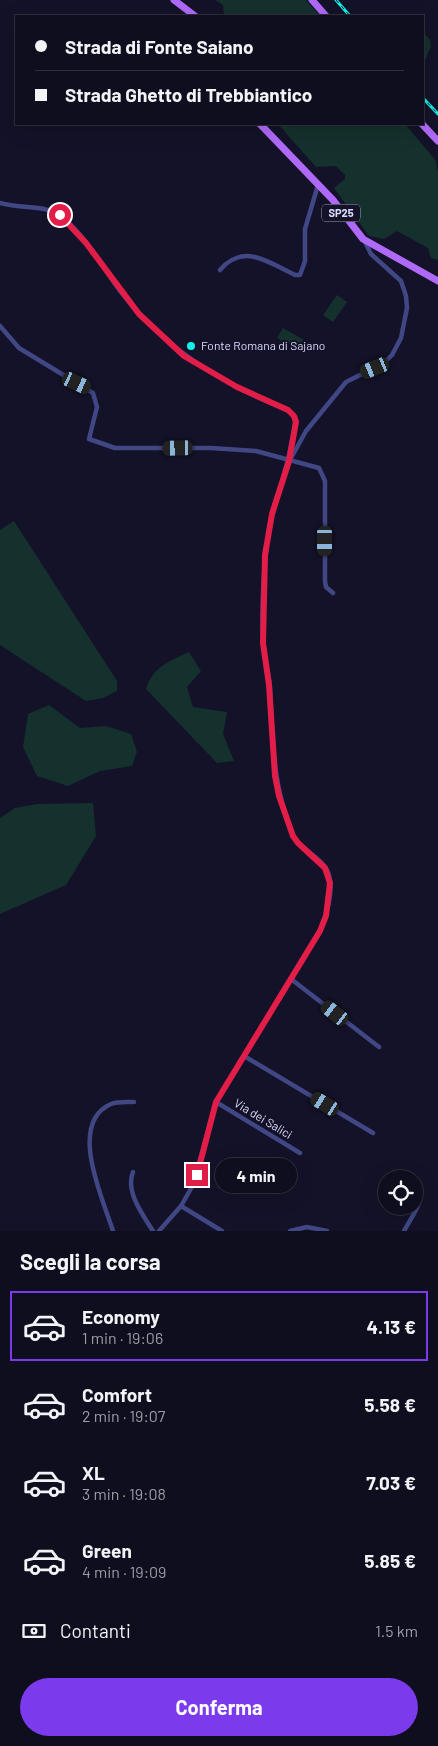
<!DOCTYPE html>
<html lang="it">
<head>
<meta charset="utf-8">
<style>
  :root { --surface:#0e0e1e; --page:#1c1c2b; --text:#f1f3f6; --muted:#9b9ca4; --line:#2e2e3c; --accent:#7c3aed }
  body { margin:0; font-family:Barlow,sans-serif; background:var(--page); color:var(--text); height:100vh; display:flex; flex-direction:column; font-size:19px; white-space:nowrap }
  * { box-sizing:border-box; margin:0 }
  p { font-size:16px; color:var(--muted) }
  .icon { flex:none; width:28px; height:28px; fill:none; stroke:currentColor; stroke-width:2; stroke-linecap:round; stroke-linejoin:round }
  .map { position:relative; height:1231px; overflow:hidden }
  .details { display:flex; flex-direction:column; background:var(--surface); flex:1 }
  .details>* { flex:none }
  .guide { position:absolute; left:15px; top:15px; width:409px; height:110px; border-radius:0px; box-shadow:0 5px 20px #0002,0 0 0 1px var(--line); display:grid; align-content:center; height:110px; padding:0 20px; background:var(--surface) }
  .controls { position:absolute; left:378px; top:1170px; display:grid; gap:10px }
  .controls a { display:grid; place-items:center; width:45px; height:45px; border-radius:50%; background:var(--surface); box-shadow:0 5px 20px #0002,0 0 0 1px var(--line); font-size:25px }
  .end { position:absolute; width:22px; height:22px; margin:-11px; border:6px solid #e11d48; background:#fff; box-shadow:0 0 0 2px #fff }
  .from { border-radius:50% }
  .bubble { position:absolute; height:35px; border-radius:18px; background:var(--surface); box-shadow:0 5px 20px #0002,0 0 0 1px var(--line); font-size:16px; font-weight:700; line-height:35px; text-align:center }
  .car { position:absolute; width:15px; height:30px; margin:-15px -8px; border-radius:6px; box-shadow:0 0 4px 1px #0007; background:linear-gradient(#222 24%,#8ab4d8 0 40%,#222 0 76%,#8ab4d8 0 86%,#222 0) }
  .guide b { display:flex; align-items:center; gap:18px; height:48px; font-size:19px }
  .guide b+b { border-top:1px solid var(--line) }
  .guide i { width:12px; height:12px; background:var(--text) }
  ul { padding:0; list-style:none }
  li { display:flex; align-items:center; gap:15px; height:70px; margin:0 10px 8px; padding:0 10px; border:2px solid transparent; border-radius:0px }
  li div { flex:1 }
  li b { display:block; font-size:19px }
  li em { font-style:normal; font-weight:700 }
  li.on { border-color:var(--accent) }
  li>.icon { width:45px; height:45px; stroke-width:1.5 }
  h2 { padding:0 20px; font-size:22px; line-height:60px }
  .pay { display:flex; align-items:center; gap:12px; height:55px; padding:0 20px; font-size:19px }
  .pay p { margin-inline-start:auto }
  .action { display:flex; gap:10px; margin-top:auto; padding:10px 20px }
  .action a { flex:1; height:58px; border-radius:30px; background:var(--accent); color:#fff; font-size:20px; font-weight:700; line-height:58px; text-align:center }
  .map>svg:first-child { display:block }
</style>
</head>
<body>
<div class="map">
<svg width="438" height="1231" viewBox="0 0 438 1231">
  <rect width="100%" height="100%" fill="#131228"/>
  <g fill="#15312d">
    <polygon points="215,0 306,0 320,16 224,16 223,5"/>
    <polygon points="423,32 430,40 431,46 423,65"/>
    <polygon points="278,124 405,124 436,161 438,173 438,260 431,258 428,248 397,231 384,239 369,236 334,188 345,179 345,175 336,166 316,167"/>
    <polygon points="337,295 347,302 333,322 323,315"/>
    <polygon points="283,328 304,340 299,350 277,338"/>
    <polygon points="14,521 117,681 117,691 103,698 86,701 0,645 0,530"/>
    <path d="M189,652L201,671L187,687L193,707L227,712L223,734L234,761L217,763L146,689C153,667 168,662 189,652Z"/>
    <polygon points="49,705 80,728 106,726 131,734 137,752 132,766 100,771 68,786 37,776 23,747 28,714"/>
    <polygon points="93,803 96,836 66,885 0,914 0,818 15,808 37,804"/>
  </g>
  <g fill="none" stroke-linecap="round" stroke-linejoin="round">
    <g stroke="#404784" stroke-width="4.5">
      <path d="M0,203C18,209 43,204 59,215C83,231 103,268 120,291C163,347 223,385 288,410C292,414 296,417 295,422C295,430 292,438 291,445C287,469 278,491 272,514C264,552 261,604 263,643C264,658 269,673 270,688C273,742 272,782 292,833C299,851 323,856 329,875C334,893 326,915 320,931L216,1102L193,1185L181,1206L159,1231"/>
      <path d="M220,270C244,242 269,263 295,275H300L305,261V229L318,185"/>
      <polyline points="0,326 19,348 93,393 97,407 89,439 115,448 211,448 256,451 319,468 325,481 325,581 326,587 333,593"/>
      <polyline points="290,460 306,431 346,382 384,363 392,355 401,338 407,308 406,296 401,281 371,254 364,240"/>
      <polyline points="291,979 379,1047"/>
      <polyline points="244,1056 373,1133"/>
      <polyline points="216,1102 300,1153"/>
      <path d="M133,1172C125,1192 143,1215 153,1231"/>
      <polyline points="181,1206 222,1231"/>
      <path d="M113,1231C103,1199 67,1123 111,1104C118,1101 126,1102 134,1102"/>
      <polyline points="290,1231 307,1227 327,1231"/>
      <path d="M404,1231C412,1216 424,1203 419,1186"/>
    </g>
    <g stroke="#ae69f6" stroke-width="7">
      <polyline points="174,0 195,16"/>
      <polyline points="312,0 326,16"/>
      <polyline points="260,124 333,200 363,239 438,281"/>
      <polyline points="422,124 438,141"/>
    </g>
    <defs>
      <g id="rail">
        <polyline points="336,0 350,16"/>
        <polyline points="422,97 438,114"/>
      </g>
    </defs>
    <use href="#rail" stroke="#13f0e8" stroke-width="3"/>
    <use href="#rail" stroke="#131228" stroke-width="1" stroke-dasharray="4" stroke-linecap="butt"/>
  </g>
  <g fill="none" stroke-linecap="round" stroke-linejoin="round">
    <polyline stroke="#e11d48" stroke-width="6" points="60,215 86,243 139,314 184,356 237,387 288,410 294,416 296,422 289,461 272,514 265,555 263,643 269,685 275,776 279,796 293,836 298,843 325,868 330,883 326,916 320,931 216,1102 197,1175"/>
  </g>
  <circle fill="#13f0e8" stroke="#131228" stroke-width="2" cx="191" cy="346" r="5"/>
  <g text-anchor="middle" stroke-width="4" stroke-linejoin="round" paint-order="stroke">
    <rect fill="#131228" stroke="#9f9fbd" stroke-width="1" x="322" y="204.5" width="38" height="17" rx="4"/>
    <g font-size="11" font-weight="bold" fill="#dbdcfd">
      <text x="341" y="217">SP25</text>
    </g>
    <g font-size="12" fill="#dbdcfd" stroke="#131228" text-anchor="start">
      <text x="201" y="350">Fonte Romana di Sajano</text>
    </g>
    <g font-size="12" fill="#dbdcfd" stroke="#131228">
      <text transform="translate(263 1119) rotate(31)" y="4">Via dei Salici</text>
    </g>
  </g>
</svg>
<div class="controls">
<a><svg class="icon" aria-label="locate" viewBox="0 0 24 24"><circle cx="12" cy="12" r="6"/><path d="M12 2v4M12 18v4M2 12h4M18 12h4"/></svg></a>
</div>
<i class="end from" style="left:60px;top:215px"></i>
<i class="end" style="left:197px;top:1175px"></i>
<div class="bubble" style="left:215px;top:1158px;width:82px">4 min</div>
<i class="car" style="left:375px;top:368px;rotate:248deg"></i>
<i class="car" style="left:77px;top:383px;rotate:115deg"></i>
<i class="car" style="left:178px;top:448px;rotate:269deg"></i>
<i class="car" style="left:325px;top:541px;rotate:180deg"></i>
<i class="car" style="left:335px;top:1013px;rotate:308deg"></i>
<i class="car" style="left:325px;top:1104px;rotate:301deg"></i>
<div class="guide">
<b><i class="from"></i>Strada di Fonte Saiano</b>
<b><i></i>Strada Ghetto di Trebbiantico</b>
</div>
</div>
<section class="details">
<h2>Scegli la corsa</h2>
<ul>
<li class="on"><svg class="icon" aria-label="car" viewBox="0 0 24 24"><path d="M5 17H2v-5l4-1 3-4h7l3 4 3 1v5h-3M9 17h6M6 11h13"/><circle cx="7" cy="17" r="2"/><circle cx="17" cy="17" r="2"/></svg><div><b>Economy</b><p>1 min · 19:06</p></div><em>4.13 €</em></li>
<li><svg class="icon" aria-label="car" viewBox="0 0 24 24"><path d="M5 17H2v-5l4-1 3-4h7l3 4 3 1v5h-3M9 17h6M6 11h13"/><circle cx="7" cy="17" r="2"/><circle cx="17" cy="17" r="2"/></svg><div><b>Comfort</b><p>2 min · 19:07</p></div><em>5.58 €</em></li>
<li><svg class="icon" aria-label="car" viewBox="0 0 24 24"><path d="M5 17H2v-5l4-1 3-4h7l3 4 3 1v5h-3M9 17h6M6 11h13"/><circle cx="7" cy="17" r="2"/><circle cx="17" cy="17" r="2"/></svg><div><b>XL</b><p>3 min · 19:08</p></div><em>7.03 €</em></li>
<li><svg class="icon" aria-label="car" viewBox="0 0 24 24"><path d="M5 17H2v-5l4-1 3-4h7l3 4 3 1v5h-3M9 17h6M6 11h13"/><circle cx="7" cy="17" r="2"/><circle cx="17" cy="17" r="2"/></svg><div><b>Green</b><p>4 min · 19:09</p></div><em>5.85 €</em></li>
</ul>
<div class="pay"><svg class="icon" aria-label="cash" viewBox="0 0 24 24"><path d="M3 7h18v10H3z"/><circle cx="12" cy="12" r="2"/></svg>Contanti<p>1.5 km</p></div>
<div class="action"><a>Conferma</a></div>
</section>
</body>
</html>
